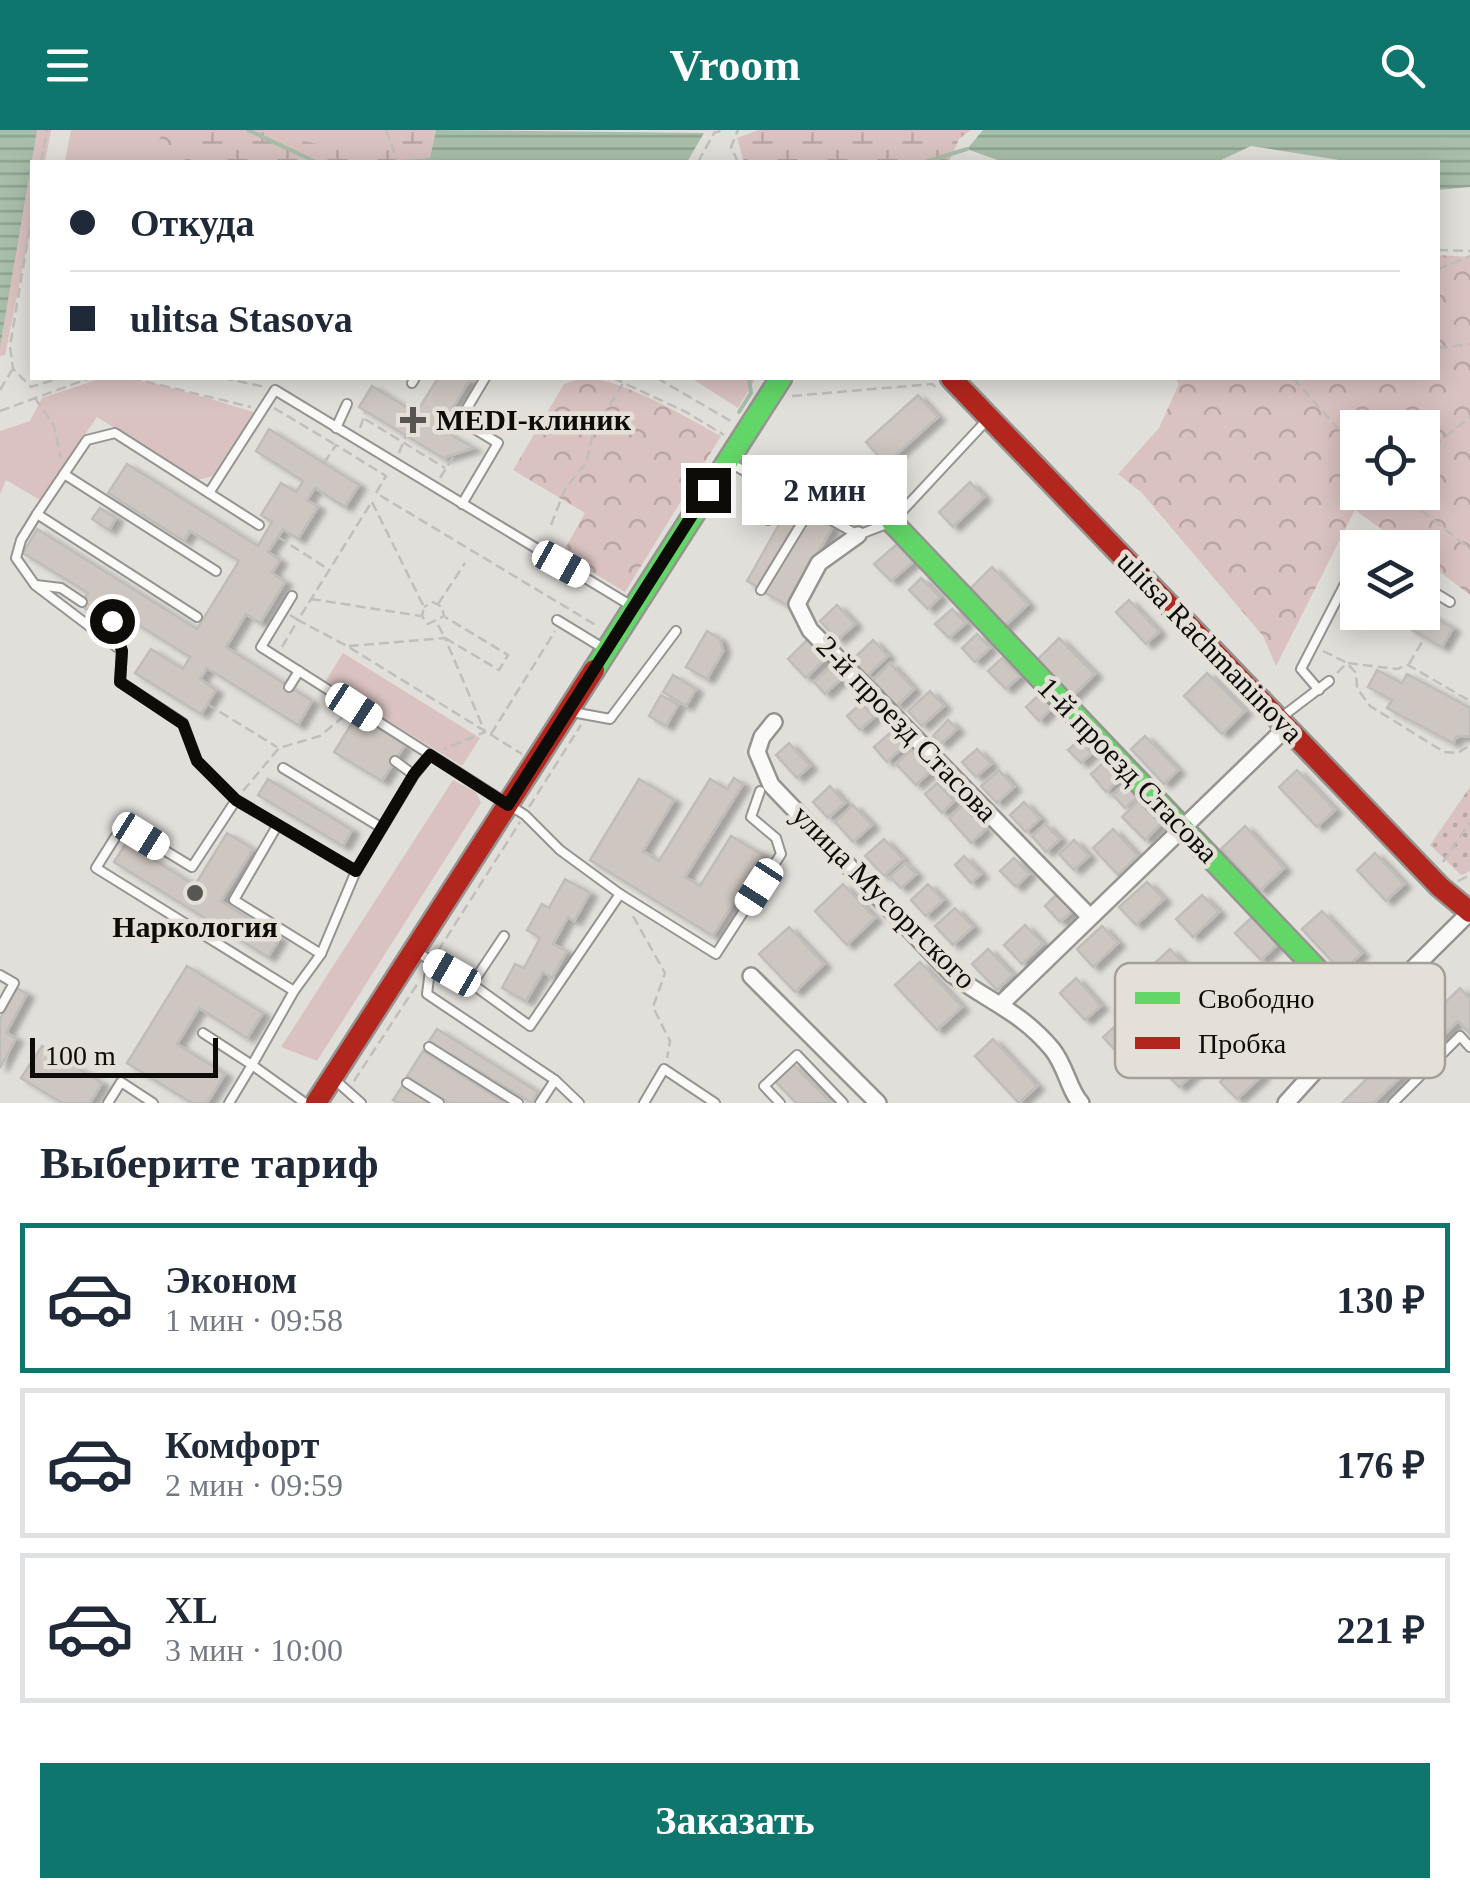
<!DOCTYPE html>
<html lang="ru">
<head>
<meta charset="utf-8">
<style>
  :root { --surface:#fff; --page:#f6f6f7; --text:#1f2937; --muted:#747a83; --line:#e0e1e3; --accent:#0f766e }
  body { margin:0; font-family:Georgia,serif; background:var(--page); color:var(--text); height:100vh; display:flex; flex-direction:column; font-size:38px; white-space:nowrap }
  * { box-sizing:border-box; margin:0 }
  p { font-size:32px; color:var(--muted) }
  .icon { flex:none; width:55px; height:55px; fill:none; stroke:currentColor; stroke-width:2; stroke-linecap:round; stroke-linejoin:round }
  .map { position:relative; height:973px; overflow:hidden }
  .side { display:flex; flex-direction:column; background:var(--surface); flex:1 }
  .side>* { flex:none }
  .banner { position:absolute; left:30px; top:30px; width:1410px; height:220px; border-radius:0px; box-shadow:0 5px 25px #0003; display:grid; align-content:center; height:220px; padding:0 40px; background:var(--surface) }
  .tools { position:absolute; left:1340px; top:280px; display:grid; gap:20px }
  .tools a { display:grid; place-items:center; width:100px; height:100px; border-radius:0px; background:var(--surface); box-shadow:0 5px 25px #0003; font-size:50px }
  .scale { position:absolute; left:30px; bottom:25px; width:188px; box-sizing:border-box; padding-left:10px; border:5px solid #0d0c09; border-top:0; font-size:28px; line-height:35px; white-space:nowrap; color:#0d0c09; -webkit-text-stroke:8px #e4e0d7; paint-order:stroke }
  .end { position:absolute; width:45px; height:45px; margin:-22px; border:12px solid #0d0c09; background:#fff; box-shadow:0 0 0 5px #fff }
  .from { border-radius:50% }
  .bubble { position:absolute; height:70px; border-radius:0px; background:var(--surface); box-shadow:0 5px 25px #0003; font-size:32px; font-weight:700; line-height:70px; text-align:center }
  .car { position:absolute; width:30px; height:60px; margin:-30px -15px; border-radius:12px; box-shadow:0 0 8px 2px #0007; background:linear-gradient(#fff 24%,#345 0 40%,#fff 0 76%,#345 0 86%,#fff 0) }
  .banner b { display:flex; align-items:center; gap:35px; height:95px; font-size:38px }
  .banner b+b { border-top:2px solid var(--line) }
  .banner i { width:25px; height:25px; background:var(--text) }
  ul { padding:0; list-style:none }
  li { display:flex; align-items:center; gap:30px; height:150px; margin:0 20px 15px; padding:0 20px; border:5px solid var(--line); border-radius:0px }
  li div { flex:1 }
  li b { display:block; font-size:38px }
  li em { font-style:normal; font-weight:700 }
  li.active { border-color:var(--accent) }
  li>.icon { width:90px; height:90px; stroke-width:1.5 }
  h2 { padding:0 40px; font-size:45px; line-height:120px }
  .button { display:flex; gap:20px; margin-top:auto; padding:20px 40px }
  .button a { flex:1; height:115px; border-radius:0px; background:var(--accent); color:#fff; font-size:40px; font-weight:700; line-height:115px; text-align:center }
  header { display:flex; justify-content:space-between; align-items:center; height:130px; padding:0 40px; background:var(--accent); color:#fff; font-size:45px; font-weight:700 }
  .map>svg:first-child { display:block }
</style>
</head>
<body>
<header><svg class="icon" aria-label="menu" viewBox="0 0 24 24"><path d="M4 6h16M4 12h16M4 18h16"/></svg>Vroom<svg class="icon" aria-label="search" viewBox="0 0 24 24"><circle cx="10" cy="10" r="6"/><path d="M15 15l6 6"/></svg></header>
<div class="map">
<svg width="1470" height="973" viewBox="0 0 1470 973">
  <defs>
    <pattern id="forest-crowns" width="20" height="18" patternUnits="userSpaceOnUse" patternTransform="scale(2.5)"><rect width="20" height="18" fill="#d9c2c0"/><path d="M2 6a3 3 0 1 1 6 0M12 15a3 3 0 1 1 6 0" fill="none" stroke="#b9a6a4"/></pattern>
    <pattern id="wetland-marsh" width="20" height="14" patternUnits="userSpaceOnUse" patternTransform="scale(2.5)"><rect width="20" height="14" fill="#d9c2c0"/><path d="M1 5h8M5 5V1M11 12h8M15 12V8" fill="none" stroke="#b9a6a4"/></pattern>
    <pattern id="park-dots" width="8" height="8" patternUnits="userSpaceOnUse" patternTransform="scale(2.5)"><rect width="8" height="8" fill="#d9c2c0"/><path d="M2 2h.1M6 6h.1" fill="none" stroke="#b9a6a4" stroke-width="1.8" stroke-linecap="round"/></pattern>
    <pattern id="water-rules" width="6" height="5" patternUnits="userSpaceOnUse" patternTransform="scale(2.5)"><rect width="6" height="5" fill="#a8beaa"/><path d="M0 2.5h6" fill="none" stroke="#8fa291"/></pattern>
    <filter id="shadow"><feDropShadow dx="7" dy="4" stdDeviation="2.5" flood-color="#0004"/></filter>
  </defs>
  <rect width="100%" height="100%" fill="#e1dfda"/>
  <g fill="#d9c2c0">
    <polygon points="0,0 51,0 45,32 32,32 32,92 5,225 0,226"/>
    <polygon points="71,0 410,0 378,29 379,32 65,32"/>
    <path d="M102,248C152,247 207,269 254,282L213,346L198,350L97,287L40,370L6,350L0,364V301L30,291L42,268Z"/>
    <polygon points="691,248 756,248 738,278"/>
    <polygon points="343,523 480,608 462,636 325,552"/>
    <polygon points="453,650 476,662 481,673 317,931 281,917"/>
  </g>
  <g fill="url(#forest-crowns)" fill-rule="evenodd">
    <polygon points="164,0 275,32 148,32"/>
    <path d="M1438,125L1470,127V465L1423,429L1422,418L1406,417L1355,380L1276,536L1263,506L1142,363L1118,344L1159,298L1179,254L1175,248H1438ZM1358,298H1422V362H1358Z"/>
    <path d="M583,248C620,247 687,288 721,306L625,462L562,424L585,383L513,340L564,254Z"/>
  </g>
  <g fill="url(#wetland-marsh)">
    <polygon points="162,0 260,0 377,29 410,0 436,0 429,32 230,32"/>
    <polygon points="759,0 971,0 959,9 949,32 744,32 737,8"/>
  </g>
  <polygon fill="url(#park-dots)" points="1470,657 1470,741 1461,745 1430,715"/>
  <g fill="url(#water-rules)">
    <polygon points="0,0 37,0 0,217"/>
    <polygon points="436,0 704,3 687,32 429,32"/>
    <polygon points="983,0 1470,0 1470,57 1438,60 1438,32 1352,32 1251,16 1217,32 1003,32 967,19"/>
  </g>
  <g fill="none" stroke-linecap="round" stroke-linejoin="round">
    <g stroke="#a8beaa" stroke-width="4">
      <polyline points="248,0 316,32"/>
      <polyline points="399,32 434,30"/>
      <polyline points="925,32 967,19"/>
      <polyline points="739,282 751,263 749,248"/>
    </g>
  </g>
  <g fill="#cec6c0" stroke="#bfbdba" stroke-width="2.5" filter="url(#shadow)">
    <polygon points="438,248 471,248 440,298 474,318 443,328 359,277 372,256 416,283"/>
    <polygon points="918,265 938,287 886,334 866,312"/>
    <polygon points="269,299 359,355 345,377 315,358 307,370 318,377 298,409 283,399 268,422 280,430 272,443 285,452 260,493 246,484 226,517 312,571 298,595 207,538 200,549 216,560 201,584 135,543 151,519 183,539 190,527 116,481 108,493 80,475 88,463 23,423 37,399 197,499 239,431 190,401 184,411 108,363 127,334 258,416 272,392 261,385 281,353 296,362 303,351 256,321"/>
    <polygon points="812,336 824,343 815,358 803,351"/>
    <polygon points="970,352 984,367 953,397 939,382"/>
    <polygon points="855,356 872,372 854,389 835,379"/>
    <polygon points="790,375 802,382 758,457 747,451"/>
    <polygon points="100,378 116,388 109,400 92,389"/>
    <polygon points="811,384 833,397 787,475 764,462"/>
    <polygon points="897,414 913,432 891,451 874,434"/>
    <polygon points="992,437 1028,474 1002,499 967,462"/>
    <polygon points="921,448 940,467 928,479 909,460"/>
    <polygon points="1129,470 1159,502 1146,514 1116,482"/>
    <polygon points="837,475 855,494 838,510 820,491"/>
    <polygon points="952,479 966,493 949,508 935,494"/>
    <polygon points="1422,480 1453,498 1442,517 1409,498"/>
    <polygon points="707,501 720,509 723,521 707,549 686,537"/>
    <polygon points="977,504 990,518 975,532 962,518"/>
    <polygon points="1059,508 1095,544 1071,568 1035,532"/>
    <polygon points="808,509 826,528 806,548 788,529"/>
    <polygon points="873,510 888,526 867,546 852,530"/>
    <polygon points="1002,528 1020,546 1006,559 988,541"/>
    <polygon points="890,533 914,559 897,576 873,550"/>
    <polygon points="830,537 841,549 825,564 814,552"/>
    <polygon points="1377,540 1402,553 1407,544 1470,578 1470,606 1456,607 1453,613 1387,578 1392,570 1368,557"/>
    <polygon points="1207,543 1245,581 1222,604 1184,566"/>
    <polygon points="673,545 696,559 686,576 663,562"/>
    <polygon points="930,561 944,576 922,596 908,581"/>
    <polygon points="1040,564 1053,577 1039,591 1026,577"/>
    <polygon points="661,565 678,575 666,596 649,586"/>
    <polygon points="861,573 874,587 860,600 847,586"/>
    <polygon points="357,585 405,615 382,651 334,622"/>
    <polygon points="948,590 957,599 941,614 933,606"/>
    <polygon points="892,601 905,615 887,632 874,617"/>
    <polygon points="1145,606 1178,640 1164,654 1131,619"/>
    <polygon points="1079,610 1092,623 1081,633 1068,620"/>
    <polygon points="789,613 810,636 797,648 776,625"/>
    <polygon points="977,619 991,634 976,647 962,632"/>
    <polygon points="911,620 931,641 916,655 896,634"/>
    <polygon points="1104,632 1120,649 1106,662 1091,644"/>
    <polygon points="999,640 1014,657 997,673 981,656"/>
    <polygon points="1297,640 1335,680 1317,697 1279,657"/>
    <polygon points="734,648 743,654 685,747 700,756 731,706 763,725 713,806 590,730 639,649 674,670 643,721 659,731 710,649 727,659"/>
    <polygon points="268,649 352,700 343,716 258,665"/>
    <polygon points="937,653 954,671 942,683 925,664"/>
    <polygon points="1124,654 1137,667 1125,678 1113,665"/>
    <polygon points="830,656 845,673 828,688 813,672"/>
    <polygon points="1138,671 1161,694 1145,710 1122,687"/>
    <polygon points="1024,672 1040,689 1026,702 1010,685"/>
    <polygon points="853,675 872,695 853,712 835,692"/>
    <polygon points="962,676 985,700 971,713 949,688"/>
    <polygon points="1045,694 1060,709 1046,722 1032,706"/>
    <polygon points="1245,696 1284,738 1260,761 1221,719"/>
    <polygon points="1113,699 1138,726 1118,745 1093,718"/>
    <polygon points="227,703 253,719 221,771 280,808 268,827 114,732 126,713 195,755"/>
    <polygon points="884,709 903,729 884,746 865,726"/>
    <polygon points="1074,710 1089,726 1074,740 1059,724"/>
    <polygon points="1375,723 1404,754 1386,771 1357,740"/>
    <polygon points="964,726 981,744 971,753 955,735"/>
    <polygon points="1014,728 1029,744 1016,757 1000,741"/>
    <polygon points="905,733 916,744 901,758 890,747"/>
    <polygon points="565,749 590,763 574,791 568,787 553,814 567,821 552,848 543,842 526,871 502,858 515,834 524,838 540,808 527,800 542,774 549,778"/>
    <polygon points="1147,752 1164,769 1136,795 1119,777"/>
    <polygon points="843,754 875,788 847,815 815,781"/>
    <polygon points="928,754 943,770 926,786 911,770"/>
    <polygon points="1058,763 1074,780 1060,792 1045,776"/>
    <polygon points="1202,765 1219,782 1193,807 1176,789"/>
    <polygon points="955,778 973,797 953,815 935,796"/>
    <polygon points="1322,781 1362,823 1342,842 1302,799"/>
    <polygon points="1252,787 1278,814 1261,830 1235,803"/>
    <polygon points="1025,795 1043,814 1022,834 1004,815"/>
    <polygon points="1102,796 1118,813 1093,837 1077,819"/>
    <polygon points="789,797 824,834 795,862 759,824"/>
    <polygon points="988,819 1013,845 997,860 972,834"/>
    <polygon points="1170,819 1186,836 1162,858 1146,841"/>
    <polygon points="1296,831 1321,857 1304,872 1280,846"/>
    <polygon points="920,832 962,877 937,900 895,855"/>
    <polygon points="187,836 263,883 247,908 199,878 177,914 225,944 207,973 192,973 127,933"/>
    <polygon points="1076,848 1101,876 1085,890 1060,863"/>
    <polygon points="17,858 27,864 6,903 16,908 0,938 0,889"/>
    <polygon points="1460,858 1470,869 1470,904 1458,891 1374,973 1342,973"/>
    <polygon points="1120,892 1144,919 1128,934 1103,907"/>
    <polygon points="437,899 538,962 532,973 429,911"/>
    <polygon points="993,909 1037,956 1019,973 975,926"/>
    <polygon points="42,916 102,953 90,973 62,973 21,948"/>
    <polygon points="1186,918 1203,935 1179,957 1163,940"/>
    <polygon points="423,921 505,973 449,973 407,946"/>
    <polygon points="1246,927 1263,945 1237,969 1220,952"/>
    <polygon points="792,933 831,973 796,973 774,950"/>
    <polygon points="403,955 430,973 398,973 393,970"/>
  </g>
  <g fill="none" stroke-linecap="round" stroke-linejoin="round">
    <defs>
      <g id="lane">
        <polyline points="412,253 415,248"/>
        <polyline points="336,298 347,274"/>
        <polyline points="732,334 858,405 892,392 987,290"/>
        <polyline points="64,344 216,441"/>
        <polyline points="209,363 275,260 630,475"/>
        <polyline points="462,374 498,313 460,290 485,248"/>
        <polyline points="822,383 838,357"/>
        <polyline points="37,384 87,310 115,303 259,395"/>
        <polyline points="768,390 783,362"/>
        <polyline points="36,455 61,458 82,472"/>
        <polyline points="1422,455 1450,472"/>
        <polyline points="761,460 811,378"/>
        <polyline points="292,466 261,517 525,685 560,720 620,764 530,896 472,854 418,823"/>
        <polyline points="197,487 37,384 21,410 16,428 35,455 122,521 120,552 183,593 197,631 236,670 356,741"/>
        <polyline points="110,489 122,521"/>
        <polyline points="557,490 603,518"/>
        <polyline points="289,557 299,541"/>
        <polyline points="1319,560 1301,539 1349,446 1358,442"/>
        <polyline points="572,582 610,589 676,501"/>
        <polyline points="1283,586 1329,551"/>
        <polyline points="395,631 414,645"/>
        <polyline points="283,638 382,698"/>
        <polyline points="236,670 192,737 123,695 96,738 294,861"/>
        <polyline points="277,696 234,770 321,824"/>
        <polyline points="620,764 716,824 781,724 776,708 751,687 760,661"/>
        <polyline points="431,832 427,864 555,950 579,973"/>
        <polyline points="0,845 14,853 0,878"/>
        <polyline points="472,854 504,806"/>
        <polyline points="203,903 252,935 229,973"/>
        <polyline points="429,917 518,973"/>
        <polyline points="334,949 361,973"/>
        <polyline points="407,953 439,973"/>
        <polyline points="108,973 121,952 153,973"/>
        <polyline points="305,973 252,935 294,861 321,824 356,741 414,645 430,625"/>
        <polyline points="540,973 555,950"/>
        <polyline points="644,973 664,939 715,973"/>
        <polyline points="780,973 764,956 797,925 843,973"/>
        <polyline points="1393,973 1460,906 1470,917"/>
      </g>
      <g id="street">
        <polyline points="858,405 819,433 797,474 810,500 1090,787"/>
        <path d="M774,592L762,607L757,622L771,655L952,844C989,872 1020,881 1052,919C1066,936 1069,961 1081,973"/>
        <polyline points="751,846 878,973"/>
        <polyline points="1002,873 1287,597"/>
        <polyline points="1286,973 1363,888 1468,784"/>
      </g>
      <g id="fast">
        <polyline points="892,392 1363,888"/>
        <polyline points="594,540 781,248"/>
      </g>
      <g id="jam">
        <polyline points="951,248 1440,757 1470,782"/>
        <polyline points="316,973 594,540"/>
      </g>
    </defs>
    <use href="#lane" stroke="#969491" stroke-width="12"/>
    <use href="#street" stroke="#969491" stroke-width="20"/>
    <use href="#fast" stroke="#969491" stroke-width="25"/>
    <use href="#jam" stroke="#969491" stroke-width="25"/>
    <g stroke="#c0bfbd" stroke-width="2.5" stroke-dasharray="10 5" stroke-linecap="butt">
      <polyline points="386,0 398,32"/>
      <polyline points="41,32 47,0"/>
      <polyline points="698,32 714,3 723,0"/>
      <polyline points="738,32 731,17 738,0"/>
      <polyline points="32,84 10,216 13,239 31,257 60,248"/>
      <polyline points="1438,120 1470,121"/>
      <polyline points="1438,139 1470,126"/>
      <polyline points="1438,218 1470,214"/>
      <polyline points="131,248 251,277"/>
      <polyline points="223,248 265,257"/>
      <polyline points="613,248 686,282 724,305"/>
      <polyline points="657,248 734,293"/>
      <polyline points="1293,248 1358,321"/>
      <polyline points="0,260 12,240"/>
      <polyline points="792,266 932,254 937,258"/>
      <polyline points="35,268 54,296 61,328"/>
      <polyline points="274,278 336,315"/>
      <polyline points="0,281 90,248"/>
      <polyline points="365,289 445,338"/>
      <polyline points="360,298 366,281"/>
      <polyline points="399,323 406,305"/>
      <polyline points="1422,326 1470,287"/>
      <polyline points="324,333 336,315 386,346 376,363 599,497"/>
      <polyline points="440,348 455,324"/>
      <polyline points="1398,362 1470,419"/>
      <polyline points="372,372 424,477 422,486 428,494 444,486 442,477 433,472 424,477"/>
      <polyline points="551,395 565,359 586,333 593,304 626,248"/>
      <polyline points="278,407 328,439"/>
      <polyline points="311,469 421,486"/>
      <polyline points="438,474 465,433"/>
      <polyline points="290,485 298,490 371,373"/>
      <polyline points="438,495 445,508 499,540 508,525 445,487"/>
      <polyline points="349,516 445,508 485,602 444,619"/>
      <polyline points="282,517 298,490 347,516 522,624"/>
      <polyline points="1323,521 1347,533 1356,543 1357,558 1370,576 1444,622 1458,623 1470,615"/>
      <polyline points="1409,534 1425,507"/>
      <polyline points="1337,543 1347,533 1397,539 1408,535 1470,571"/>
      <polyline points="207,574 277,617"/>
      <polyline points="491,604 555,501"/>
      <polyline points="243,661 279,618 320,606 349,582"/>
      <polyline points="529,677 581,595"/>
      <polyline points="1443,732 1470,692"/>
      <polyline points="1458,751 1470,745"/>
      <polyline points="633,786 665,843 653,877 670,911 667,928"/>
      <polyline points="438,821 520,692"/>
      <polyline points="354,951 418,853"/>
    </g>
    <use href="#lane" stroke="#fafaf9" stroke-width="8"/>
    <use href="#street" stroke="#fafaf9" stroke-width="15"/>
    <use href="#fast" stroke="#63d668" stroke-width="20"/>
    <use href="#jam" stroke="#b3261e" stroke-width="20"/>
  </g>
  <g fill="none" stroke-linecap="round" stroke-linejoin="round">
    <polyline stroke="#0d0c09" stroke-width="12" points="112,491 122,521 120,552 183,594 197,631 236,670 356,741 414,644 430,625 508,675 708,360"/>
  </g>
  <g fill="#575652" stroke="#e4e0d7" stroke-width="4">
    <path d="M408 275h10v10h10v10h-10v10h-10v-10h-10v-10h10z"/>
    <circle cx="195" cy="763" r="10"/>
  </g>
  <g text-anchor="middle" stroke-width="9" stroke-linejoin="round" paint-order="stroke">
    <g font-size="30" font-weight="bold" fill="#0d0c09" stroke="#e4e0d7" text-anchor="start">
      <text x="436" y="300">MEDI-клиник</text>
      <text x="195" y="807" text-anchor="middle">Наркология</text>
    </g>
    <g font-size="30" fill="#0d0c09" stroke="#e4e0d7">
      <text transform="translate(1210 517) rotate(46)" y="10">ulitsa Rachmaninova</text>
      <text transform="translate(907 599) rotate(46)" y="10">2-й проезд Стасова</text>
      <text transform="translate(1128 640) rotate(46)" y="10">1-й проезд Стасова</text>
      <text transform="translate(884 767) rotate(45)" y="10">улица Мусоргского</text>
    </g>
  </g>
  <rect x="1115" y="833" width="330" height="115" rx="15" fill="#e4e0d7" stroke="#a4a099" stroke-width="2.5"/>
  <rect x="1135" y="862" width="45" height="12" fill="#63d668"/>
  <rect x="1135" y="907" width="45" height="12" fill="#b3261e"/>
  <g font-size="28" fill="#0d0c09">
    <text x="1198" y="878">Свободно</text>
    <text x="1198" y="923">Пробка</text>
  </g>
</svg>
<div class="tools">
<a><svg class="icon" aria-label="locate" viewBox="0 0 24 24"><circle cx="12" cy="12" r="6"/><path d="M12 2v4M12 18v4M2 12h4M18 12h4"/></svg></a>
<a><svg class="icon" aria-label="layers" viewBox="0 0 24 24"><path d="M12 4l9 5-9 5-9-5zM3 14l9 5 9-5"/></svg></a>
</div>
<div class="scale">100 m</div>
<i class="end from" style="left:112px;top:491px"></i>
<i class="end" style="left:708px;top:360px"></i>
<div class="bubble" style="left:742px;top:325px;width:165px">2 мин</div>
<i class="car" style="left:561px;top:434px;rotate:119deg"></i>
<i class="car" style="left:354px;top:577px;rotate:123deg"></i>
<i class="car" style="left:141px;top:706px;rotate:122deg"></i>
<i class="car" style="left:759px;top:757px;rotate:213deg"></i>
<i class="car" style="left:452px;top:843px;rotate:300deg"></i>
<div class="banner">
<b><i class="from"></i>Откуда</b>
<b><i></i>ulitsa Stasova</b>
</div>
</div>
<section class="side">
<h2>Выберите тариф</h2>
<ul>
<li class="active"><svg class="icon" aria-label="car" viewBox="0 0 24 24"><path d="M5 17H2v-5l4-1 3-4h7l3 4 3 1v5h-3M9 17h6M6 11h13"/><circle cx="7" cy="17" r="2"/><circle cx="17" cy="17" r="2"/></svg><div><b>Эконом</b><p>1 мин · 09:58</p></div><em>130 ₽</em></li>
<li><svg class="icon" aria-label="car" viewBox="0 0 24 24"><path d="M5 17H2v-5l4-1 3-4h7l3 4 3 1v5h-3M9 17h6M6 11h13"/><circle cx="7" cy="17" r="2"/><circle cx="17" cy="17" r="2"/></svg><div><b>Комфорт</b><p>2 мин · 09:59</p></div><em>176 ₽</em></li>
<li><svg class="icon" aria-label="car" viewBox="0 0 24 24"><path d="M5 17H2v-5l4-1 3-4h7l3 4 3 1v5h-3M9 17h6M6 11h13"/><circle cx="7" cy="17" r="2"/><circle cx="17" cy="17" r="2"/></svg><div><b>XL</b><p>3 мин · 10:00</p></div><em>221 ₽</em></li>
</ul>
<div class="button"><a>Заказать</a></div>
</section>
</body>
</html>
